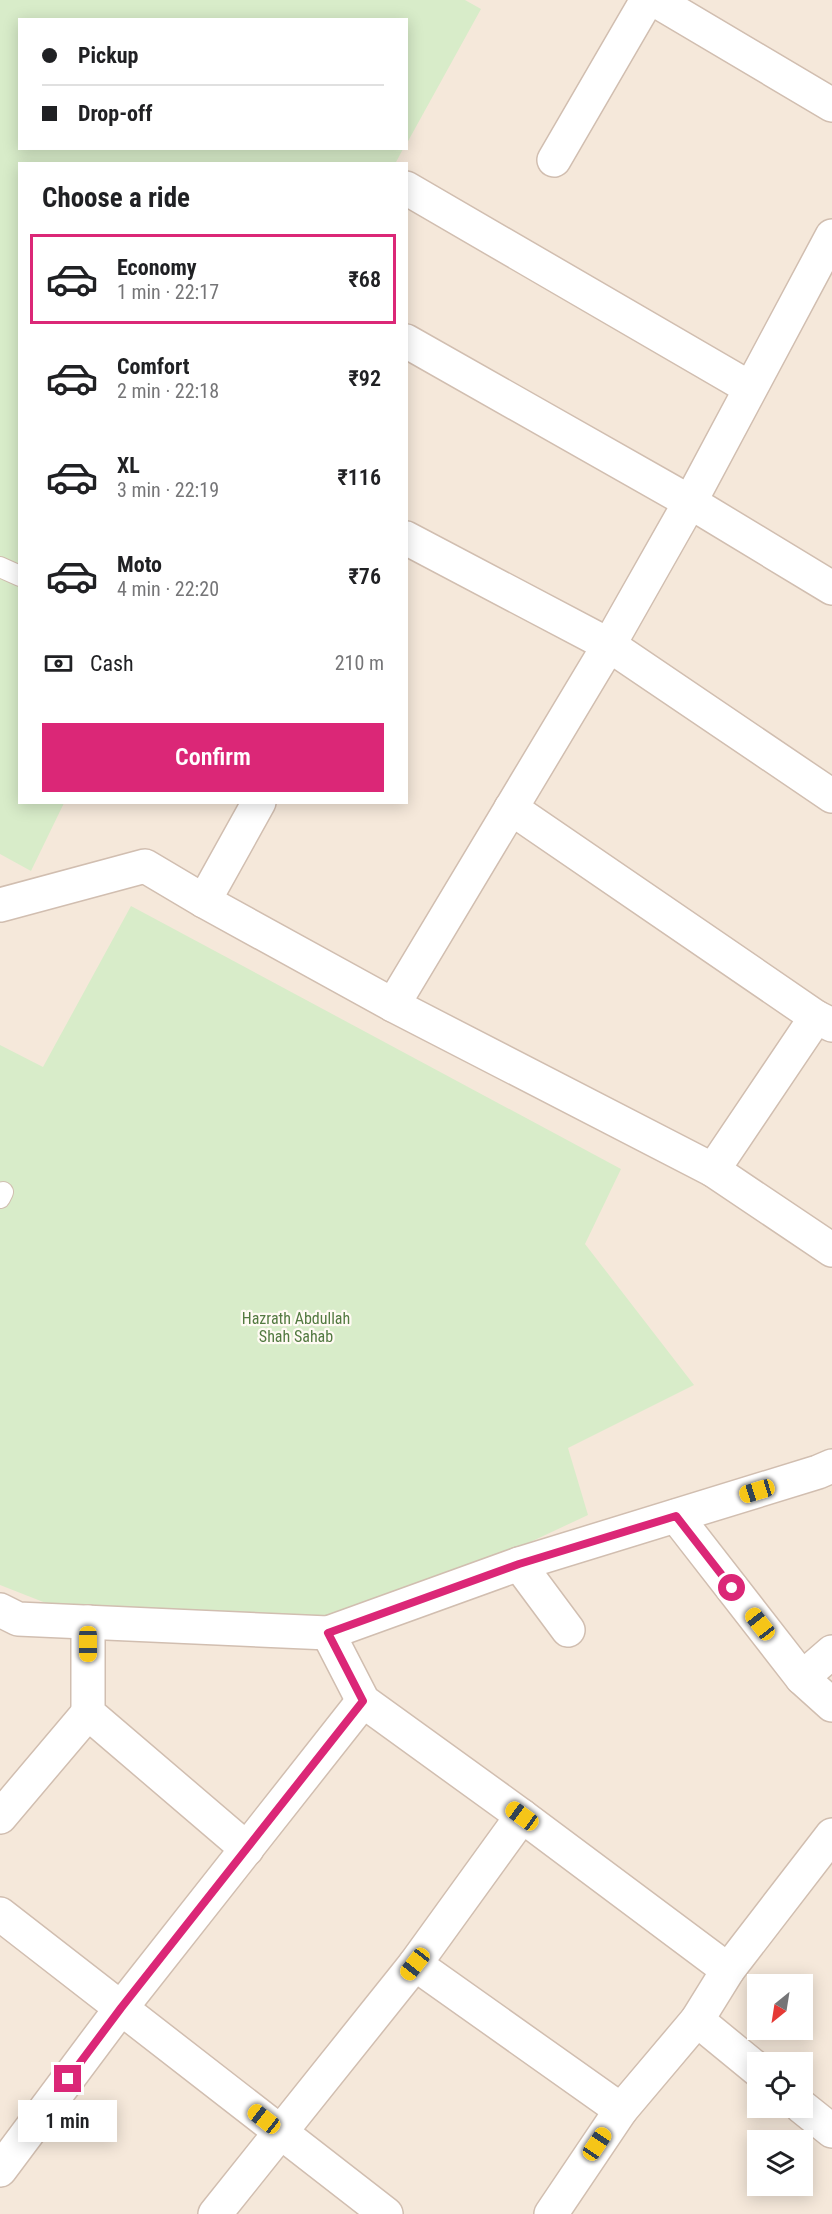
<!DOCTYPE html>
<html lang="en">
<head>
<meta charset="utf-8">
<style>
  :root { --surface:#fff; --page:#f2f2f2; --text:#202124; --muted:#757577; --line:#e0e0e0; --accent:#db2777 }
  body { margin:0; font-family:"Roboto Condensed",sans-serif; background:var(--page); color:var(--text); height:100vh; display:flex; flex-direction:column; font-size:22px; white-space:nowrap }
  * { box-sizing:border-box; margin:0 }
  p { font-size:20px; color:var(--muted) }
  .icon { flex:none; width:33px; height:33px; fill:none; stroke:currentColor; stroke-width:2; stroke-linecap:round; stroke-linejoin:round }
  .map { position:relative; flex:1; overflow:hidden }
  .sheet { position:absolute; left:18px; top:162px; width:390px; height:642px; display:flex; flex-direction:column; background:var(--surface); border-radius:0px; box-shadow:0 3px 15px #0003 }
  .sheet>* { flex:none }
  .banner { position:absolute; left:18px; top:18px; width:390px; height:132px; border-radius:0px; box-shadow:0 3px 15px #0003; display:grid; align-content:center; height:132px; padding:0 24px; background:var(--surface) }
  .needle { width:39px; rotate:210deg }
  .buttons { position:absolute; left:747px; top:1974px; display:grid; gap:12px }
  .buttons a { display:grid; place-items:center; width:66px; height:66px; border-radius:0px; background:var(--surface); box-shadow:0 3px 15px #0003; font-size:30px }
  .end { position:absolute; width:27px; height:27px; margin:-14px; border:8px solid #db2777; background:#fff; box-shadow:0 0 0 3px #fff }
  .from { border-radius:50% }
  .bubble { position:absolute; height:42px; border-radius:0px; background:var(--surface); box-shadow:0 3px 15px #0003; font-size:20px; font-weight:600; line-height:42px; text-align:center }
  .car { position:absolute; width:18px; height:36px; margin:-18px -9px; border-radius:8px; box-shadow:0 0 4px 2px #0007; background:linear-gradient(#f5c518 24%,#345 0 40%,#f5c518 0 76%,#345 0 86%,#f5c518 0) }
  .banner b { display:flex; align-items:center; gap:21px; height:57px; font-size:22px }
  .banner b+b { border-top:2px solid var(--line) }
  .banner i { width:15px; height:15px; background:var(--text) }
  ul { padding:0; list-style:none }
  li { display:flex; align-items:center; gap:18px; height:90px; margin:0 12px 9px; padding:0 12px; border:3px solid transparent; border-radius:0px }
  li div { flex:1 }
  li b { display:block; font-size:22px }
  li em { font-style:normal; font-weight:600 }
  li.on { border-color:var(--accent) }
  li>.icon { width:54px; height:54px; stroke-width:1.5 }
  h2 { padding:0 24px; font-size:27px; line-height:72px }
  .pay { display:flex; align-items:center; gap:15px; height:66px; padding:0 24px; font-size:22px }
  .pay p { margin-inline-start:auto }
  .button { display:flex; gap:12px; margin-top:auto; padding:12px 24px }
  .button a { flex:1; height:69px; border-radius:0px; background:var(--accent); color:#fff; font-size:24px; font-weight:600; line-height:69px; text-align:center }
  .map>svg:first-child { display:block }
</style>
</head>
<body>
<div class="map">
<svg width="832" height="2214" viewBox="0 0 832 2214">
  <rect width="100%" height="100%" fill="#fdf6ec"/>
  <path fill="#f5e8da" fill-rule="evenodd" d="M0,0H832V2214H0ZM20,20H406V148H20ZM20,164H406V802H20ZM758,1984H802V2030H758ZM758,2062H802V2108H758ZM758,2140H802V2186H758Z"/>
  <g fill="#d8ecc9">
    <polygon points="0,0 465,0 481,9 407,143 406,20 20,20 20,148 403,149 395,164 20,164 20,802 64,803 31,871 0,854"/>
    <polygon points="131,906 621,1169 585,1244 694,1385 568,1448 588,1515 402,1602 324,1625 56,1607 0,1585 0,1045 43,1067"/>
  </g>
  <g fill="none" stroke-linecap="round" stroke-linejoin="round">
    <defs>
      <g id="lane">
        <polyline points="0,567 20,576"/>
        <polyline points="0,1198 3,1192"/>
      </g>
      <g id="street">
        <polyline points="655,0 832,105"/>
        <polyline points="554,160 647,0"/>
        <polyline points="406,188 750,388"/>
        <polyline points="832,236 690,502 609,645 393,1005 713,1170 832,1250"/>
        <polyline points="406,341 690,502 832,588"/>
        <polyline points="406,538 609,645 832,796"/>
        <polyline points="511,808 816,1017"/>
        <polyline points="204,901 259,802"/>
        <polyline points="0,905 145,866 204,901 393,1005"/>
        <polyline points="713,1170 816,1017 832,1025"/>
        <polyline points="676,1516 802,1678 832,1705"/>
        <polyline points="519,1564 568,1630"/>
        <polyline points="0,1610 18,1619 328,1633 519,1564 818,1472 832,1466"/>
        <polyline points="88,1622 88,1713 247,1849"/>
        <polyline points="328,1633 363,1701 522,1816 728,1970"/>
        <polyline points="802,1678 832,1652"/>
        <polyline points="0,1817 88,1713"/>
        <polyline points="0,1914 386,2214"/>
        <polyline points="415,1964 522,1816"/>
        <polyline points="697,2020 758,2070"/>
        <polyline points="802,2107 832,2131"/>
        <polyline points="0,2170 121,2008 363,1701"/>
        <polyline points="215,2214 415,1964 621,2110"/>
        <polyline points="551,2214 621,2110 697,2020 728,1970 832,1835"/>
      </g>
    </defs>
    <use href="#lane" stroke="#d1beb0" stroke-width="22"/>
    <use href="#street" stroke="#d1beb0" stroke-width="36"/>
    <use href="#lane" stroke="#fff" stroke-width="20"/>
    <use href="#street" stroke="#fff" stroke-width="33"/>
  </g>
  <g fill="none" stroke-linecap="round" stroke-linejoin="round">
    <polyline stroke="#db2777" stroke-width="8" points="68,2079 121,2008 363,1701 328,1633 519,1564 676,1516 732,1588"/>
  </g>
  <g text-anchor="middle" stroke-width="4.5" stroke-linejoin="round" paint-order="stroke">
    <g font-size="16" fill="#537a41" stroke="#fffaf3">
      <text x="296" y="1324">Hazrath Abdullah<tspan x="296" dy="18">Shah Sahab</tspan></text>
    </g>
  </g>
</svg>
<div class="buttons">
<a><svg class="needle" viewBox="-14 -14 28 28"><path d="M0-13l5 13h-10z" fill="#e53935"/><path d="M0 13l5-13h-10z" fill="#757577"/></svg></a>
<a><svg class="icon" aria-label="locate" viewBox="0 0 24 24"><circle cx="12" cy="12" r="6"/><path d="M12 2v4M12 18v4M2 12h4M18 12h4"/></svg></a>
<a><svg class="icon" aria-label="layers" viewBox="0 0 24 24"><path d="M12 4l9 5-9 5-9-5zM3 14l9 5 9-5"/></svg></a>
</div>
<i class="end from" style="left:732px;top:1588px"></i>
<i class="end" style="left:68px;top:2079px"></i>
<div class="bubble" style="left:18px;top:2100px;width:99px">1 min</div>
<i class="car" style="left:757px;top:1491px;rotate:253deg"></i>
<i class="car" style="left:760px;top:1624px;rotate:322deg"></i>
<i class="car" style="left:88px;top:1644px;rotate:180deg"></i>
<i class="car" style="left:522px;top:1816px;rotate:306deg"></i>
<i class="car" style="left:415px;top:1964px;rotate:218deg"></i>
<i class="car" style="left:264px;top:2119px;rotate:308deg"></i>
<i class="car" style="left:597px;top:2144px;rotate:34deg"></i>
<div class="banner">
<b><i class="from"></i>Pickup</b>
<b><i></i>Drop-off</b>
</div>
<section class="sheet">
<h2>Choose a ride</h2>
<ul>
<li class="on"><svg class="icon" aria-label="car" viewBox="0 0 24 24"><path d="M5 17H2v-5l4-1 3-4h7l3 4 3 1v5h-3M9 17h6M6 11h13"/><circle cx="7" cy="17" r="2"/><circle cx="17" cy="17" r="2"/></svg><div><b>Economy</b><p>1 min · 22:17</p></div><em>₹68</em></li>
<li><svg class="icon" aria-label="car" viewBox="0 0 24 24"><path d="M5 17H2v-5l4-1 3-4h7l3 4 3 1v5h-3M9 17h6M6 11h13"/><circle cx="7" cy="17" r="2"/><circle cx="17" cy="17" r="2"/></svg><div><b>Comfort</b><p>2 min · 22:18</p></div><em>₹92</em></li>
<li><svg class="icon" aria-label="car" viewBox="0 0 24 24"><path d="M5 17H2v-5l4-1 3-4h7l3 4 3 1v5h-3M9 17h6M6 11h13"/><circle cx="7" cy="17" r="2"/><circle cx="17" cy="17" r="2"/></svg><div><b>XL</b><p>3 min · 22:19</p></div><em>₹116</em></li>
<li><svg class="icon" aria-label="car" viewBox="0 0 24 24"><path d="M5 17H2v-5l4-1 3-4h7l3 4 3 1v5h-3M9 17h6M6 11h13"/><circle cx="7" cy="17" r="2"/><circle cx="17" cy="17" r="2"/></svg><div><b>Moto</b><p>4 min · 22:20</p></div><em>₹76</em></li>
</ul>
<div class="pay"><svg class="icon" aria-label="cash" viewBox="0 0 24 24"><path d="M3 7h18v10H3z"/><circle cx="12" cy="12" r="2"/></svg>Cash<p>210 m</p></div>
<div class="button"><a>Confirm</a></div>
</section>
</div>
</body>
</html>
